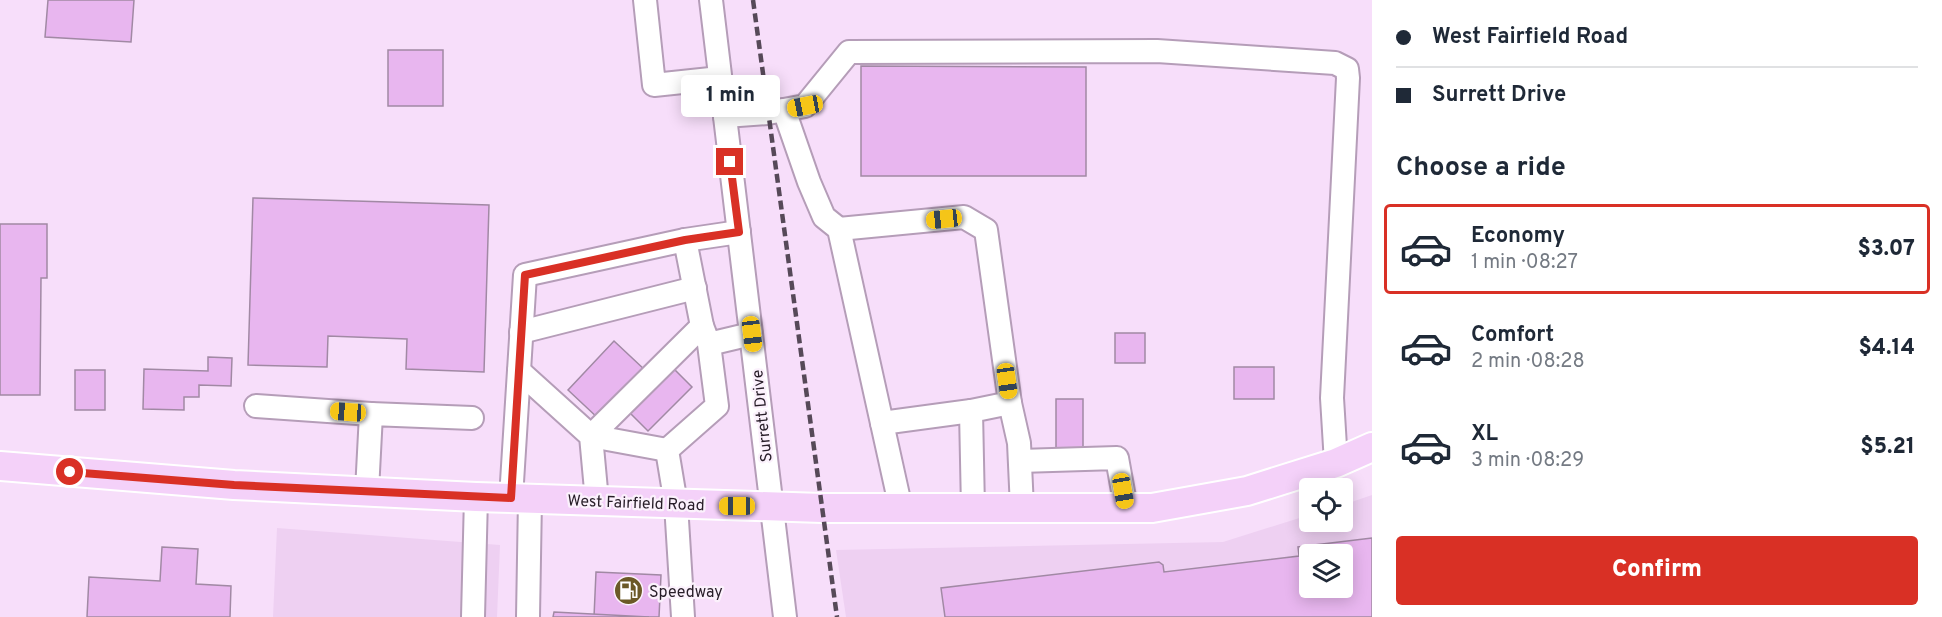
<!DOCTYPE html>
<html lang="en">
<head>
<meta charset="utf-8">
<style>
  :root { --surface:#fff; --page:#f6f6f7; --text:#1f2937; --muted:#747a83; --line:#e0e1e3; --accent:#d93025 }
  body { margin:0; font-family:Overpass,sans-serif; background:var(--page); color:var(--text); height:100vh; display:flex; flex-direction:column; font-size:22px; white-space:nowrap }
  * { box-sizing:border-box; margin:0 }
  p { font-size:20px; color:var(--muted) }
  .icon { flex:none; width:33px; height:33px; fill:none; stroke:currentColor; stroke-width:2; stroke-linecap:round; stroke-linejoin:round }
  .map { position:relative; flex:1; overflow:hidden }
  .panel { display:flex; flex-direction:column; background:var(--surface); width:570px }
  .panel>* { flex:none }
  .top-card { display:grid; align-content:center; height:132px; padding:0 24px; background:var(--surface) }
  .fabs { position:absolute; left:1299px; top:478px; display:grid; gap:12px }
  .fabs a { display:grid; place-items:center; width:54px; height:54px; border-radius:6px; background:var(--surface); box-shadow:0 3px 15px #0003; font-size:30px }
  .end { position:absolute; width:27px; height:27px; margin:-14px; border:8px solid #d93025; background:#fff; box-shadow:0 0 0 3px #fff }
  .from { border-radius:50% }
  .bubble { position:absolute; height:42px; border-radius:6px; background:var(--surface); box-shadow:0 3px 15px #0003; font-size:20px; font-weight:800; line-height:42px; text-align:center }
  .car { position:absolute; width:18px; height:36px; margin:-18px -9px; border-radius:8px; box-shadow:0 0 4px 2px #0007; background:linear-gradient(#f5c518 24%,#345 0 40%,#f5c518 0 76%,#345 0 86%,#f5c518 0) }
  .top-card b { display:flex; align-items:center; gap:21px; height:57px; font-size:22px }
  .top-card b+b { border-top:2px solid var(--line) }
  .top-card i { width:15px; height:15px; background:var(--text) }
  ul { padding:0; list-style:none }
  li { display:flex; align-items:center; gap:18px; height:90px; margin:0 12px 9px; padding:0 12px; border:3px solid transparent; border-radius:6px }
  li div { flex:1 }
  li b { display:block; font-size:22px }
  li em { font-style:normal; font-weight:800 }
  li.active { border-color:var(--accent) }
  li>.icon { width:54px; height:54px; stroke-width:1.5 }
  h2 { padding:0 24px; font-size:27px; line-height:72px }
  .primary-button { display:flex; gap:12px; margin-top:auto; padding:12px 24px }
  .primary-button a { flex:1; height:69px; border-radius:6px; background:var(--accent); color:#fff; font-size:24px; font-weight:800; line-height:69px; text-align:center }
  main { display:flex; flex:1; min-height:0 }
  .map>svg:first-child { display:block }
</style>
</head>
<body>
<main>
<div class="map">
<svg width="1372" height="617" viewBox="0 0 1372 617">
  <rect width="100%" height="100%" fill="#f7defa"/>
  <g fill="#eed0f2" fill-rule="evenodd">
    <path d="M1372,495V617H846L836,550L1223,542L1309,515L1310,522H1342L1343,505ZM1310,555H1342V588H1310Z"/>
    <polygon points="277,528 500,545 497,617 273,617"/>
  </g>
  <g fill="#e8b6ef" stroke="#a189a4" stroke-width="1.5" fill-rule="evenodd">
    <polygon points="48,0 134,0 131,42 45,37"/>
    <rect x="388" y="50" width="55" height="56"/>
    <polygon points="861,66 1086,67 1086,176 861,176"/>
    <polygon points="253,198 489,205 484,372 406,369 407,339 328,336 327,367 248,365"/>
    <polygon points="0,224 47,224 47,278 41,278 40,395 0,395"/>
    <rect x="1115" y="333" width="30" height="30"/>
    <polygon points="614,341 646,371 600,420 568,390"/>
    <polygon points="208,357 232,358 231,386 199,385 199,397 184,397 184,410 143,409 144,369 208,371"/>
    <polygon points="669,364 692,387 648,431 625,408"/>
    <rect x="1234" y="367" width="40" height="32"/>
    <rect x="75" y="370" width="30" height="40"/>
    <rect x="1056" y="399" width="27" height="56"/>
    <path d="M1372,538V617H945L941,588L1159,562L1163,565L1164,572L1299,556L1298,547ZM1310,555H1342V588H1310Z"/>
    <polygon points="162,547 198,549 196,584 231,586 230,617 87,617 89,577 160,581"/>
    <polygon points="596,572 661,575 659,617 594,617"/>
    <polygon points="554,612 649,617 553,617"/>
  </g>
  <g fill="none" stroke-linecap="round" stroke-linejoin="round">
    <defs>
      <g id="minor">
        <polyline points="645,0 654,85 720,78"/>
        <polyline points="711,0 785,617"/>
        <polyline points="784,110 809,182 824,217 839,229 901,509"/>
        <polyline points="725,116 768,113 805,106 849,52 1157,51 1335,63 1347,69 1348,78 1332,398 1336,463"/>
        <polyline points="839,229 964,217 986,230 1010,403 971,411 973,509"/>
        <polyline points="685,240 739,232"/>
        <polyline points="521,332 695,288"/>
        <polyline points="519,371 591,436 597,501"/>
        <polyline points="1010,403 1019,443 1022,508"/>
        <polyline points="256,406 371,414"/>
        <polyline points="882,423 971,411"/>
        <polyline points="591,436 702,326 707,339"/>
        <polyline points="591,436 667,450"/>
        <polyline points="1020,461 1117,458 1126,508"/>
        <polyline points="367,491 371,414 472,418"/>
        <polyline points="511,498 525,275 685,240 702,326"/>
        <polyline points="473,617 476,497"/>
        <polyline points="528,617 530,499"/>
        <polyline points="683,617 676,504 667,450 717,406 709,344 751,334"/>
      </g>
      <polyline id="major" points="0,466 234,485 476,497 822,508 1152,508 1247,491 1336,463 1372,447"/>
    </defs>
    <use href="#minor" stroke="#b59db8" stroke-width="26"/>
    <use href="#major" stroke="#fff" stroke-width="32"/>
    <use href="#minor" stroke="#fff" stroke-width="22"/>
    <use href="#major" stroke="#f4d1f9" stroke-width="28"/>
    <polyline stroke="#564958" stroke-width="4.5" stroke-dasharray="9 4.5" stroke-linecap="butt" points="753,0 837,617"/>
  </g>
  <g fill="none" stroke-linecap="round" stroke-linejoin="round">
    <polyline stroke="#d93025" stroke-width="8" points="70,472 234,485 511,498 525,275 685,240 739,232 730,162"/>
  </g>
  <defs>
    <symbol id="fuel-disc" viewBox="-11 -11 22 22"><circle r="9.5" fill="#6b5927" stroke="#fbf1fc"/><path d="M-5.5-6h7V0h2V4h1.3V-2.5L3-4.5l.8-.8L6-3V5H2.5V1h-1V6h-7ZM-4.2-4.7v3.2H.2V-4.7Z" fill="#fff"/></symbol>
  </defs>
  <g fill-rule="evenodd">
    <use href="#fuel-disc" x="612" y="574" width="33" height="33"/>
  </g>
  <g text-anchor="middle" stroke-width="4.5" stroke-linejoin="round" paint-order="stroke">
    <g font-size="16" fill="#271d28" stroke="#fbf1fc">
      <text transform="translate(761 416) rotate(-96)" y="6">Surrett Drive</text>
      <text transform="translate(636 502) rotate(2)" y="6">West Fairfield Road</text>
    </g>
    <g font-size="16" fill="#271d28" stroke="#fbf1fc" text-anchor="start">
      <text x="649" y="597">Speedway</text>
    </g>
  </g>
</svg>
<div class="fabs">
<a><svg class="icon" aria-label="locate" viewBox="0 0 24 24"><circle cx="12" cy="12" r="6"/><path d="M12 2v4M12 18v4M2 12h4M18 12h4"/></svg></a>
<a><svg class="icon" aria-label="layers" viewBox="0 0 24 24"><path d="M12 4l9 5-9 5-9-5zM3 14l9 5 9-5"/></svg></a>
</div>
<i class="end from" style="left:70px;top:472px"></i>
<i class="end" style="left:730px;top:162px"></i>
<div class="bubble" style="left:681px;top:75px;width:99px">1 min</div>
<i class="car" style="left:805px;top:106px;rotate:259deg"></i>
<i class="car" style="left:944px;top:219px;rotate:264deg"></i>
<i class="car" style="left:752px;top:334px;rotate:173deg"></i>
<i class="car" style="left:1007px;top:381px;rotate:172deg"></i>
<i class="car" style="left:348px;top:412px;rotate:274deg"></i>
<i class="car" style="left:1123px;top:491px;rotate:170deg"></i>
<i class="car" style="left:737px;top:506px;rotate:270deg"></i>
</div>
<section class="panel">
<div class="top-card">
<b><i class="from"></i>West Fairfield Road</b>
<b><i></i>Surrett Drive</b>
</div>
<h2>Choose a ride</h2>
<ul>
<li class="active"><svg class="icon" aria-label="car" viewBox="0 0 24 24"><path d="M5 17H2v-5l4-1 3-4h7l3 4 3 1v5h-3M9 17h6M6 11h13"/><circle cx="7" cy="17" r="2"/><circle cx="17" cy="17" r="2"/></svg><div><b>Economy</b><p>1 min · 08:27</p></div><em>$3.07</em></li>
<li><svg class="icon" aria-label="car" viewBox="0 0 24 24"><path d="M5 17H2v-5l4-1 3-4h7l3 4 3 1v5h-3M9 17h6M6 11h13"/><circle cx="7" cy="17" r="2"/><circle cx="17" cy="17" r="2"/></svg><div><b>Comfort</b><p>2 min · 08:28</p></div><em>$4.14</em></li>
<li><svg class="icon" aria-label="car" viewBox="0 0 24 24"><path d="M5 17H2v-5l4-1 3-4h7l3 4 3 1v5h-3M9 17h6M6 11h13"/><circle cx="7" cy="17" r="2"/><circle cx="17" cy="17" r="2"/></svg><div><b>XL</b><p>3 min · 08:29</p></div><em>$5.21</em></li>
</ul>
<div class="primary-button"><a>Confirm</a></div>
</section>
</main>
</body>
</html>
